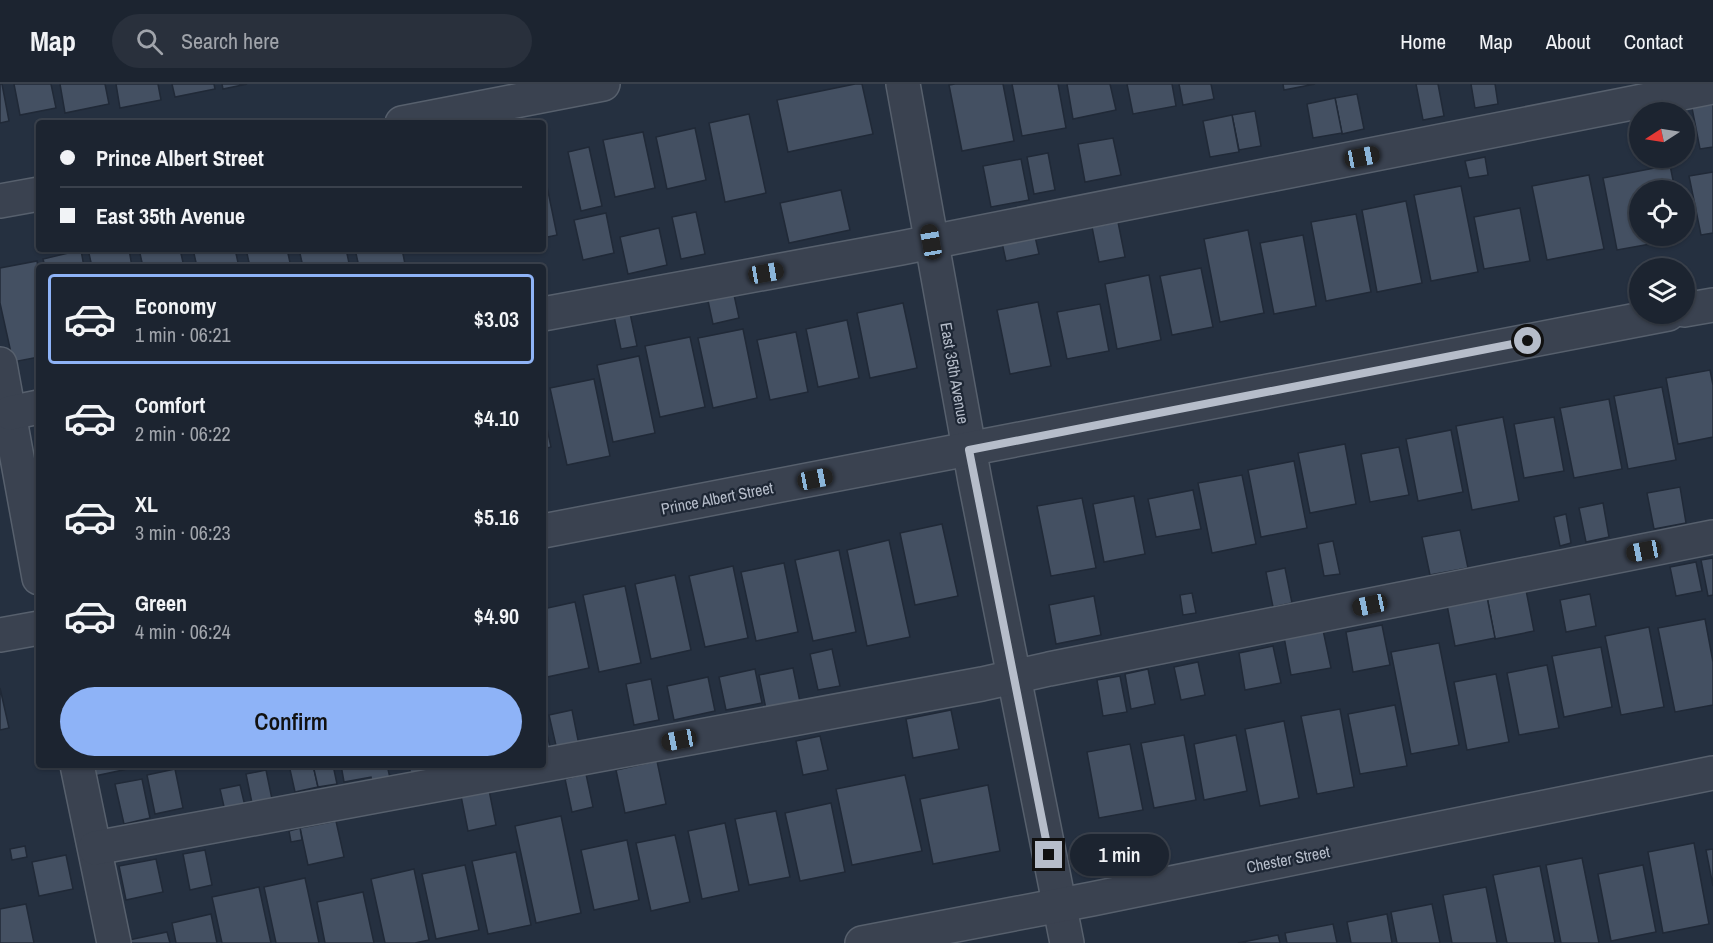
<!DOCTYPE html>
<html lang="en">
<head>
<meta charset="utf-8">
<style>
  :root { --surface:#1c2430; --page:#29303c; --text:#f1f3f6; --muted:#a0a4ab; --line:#3a414c; --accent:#8eb3f7 }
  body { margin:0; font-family:"Archivo Narrow",sans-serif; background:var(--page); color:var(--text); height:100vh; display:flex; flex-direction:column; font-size:22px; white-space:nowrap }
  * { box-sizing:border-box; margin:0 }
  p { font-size:20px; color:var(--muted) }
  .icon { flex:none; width:33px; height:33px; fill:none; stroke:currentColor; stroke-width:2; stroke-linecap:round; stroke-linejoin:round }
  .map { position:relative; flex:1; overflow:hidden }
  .drawer { position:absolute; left:36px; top:180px; width:510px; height:504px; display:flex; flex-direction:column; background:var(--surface); border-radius:6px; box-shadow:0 2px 4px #0004,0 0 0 2px var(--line) }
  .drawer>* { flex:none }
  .top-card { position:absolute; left:36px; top:36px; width:510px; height:132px; border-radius:6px; box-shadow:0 2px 4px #0004,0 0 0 2px var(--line); display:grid; align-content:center; height:132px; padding:0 24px; background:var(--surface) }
  .needle { width:39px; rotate:258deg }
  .fabs { position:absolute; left:1629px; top:18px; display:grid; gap:12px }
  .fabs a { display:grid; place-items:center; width:66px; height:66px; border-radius:50%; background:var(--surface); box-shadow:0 2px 4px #0004,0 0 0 2px var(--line); font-size:30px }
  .end { position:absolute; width:27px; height:27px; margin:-14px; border:8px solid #b6bdca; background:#111; box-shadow:0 0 0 3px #111 }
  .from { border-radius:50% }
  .bubble { position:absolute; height:42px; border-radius:21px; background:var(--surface); box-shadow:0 2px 4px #0004,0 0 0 2px var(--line); font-size:20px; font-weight:600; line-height:42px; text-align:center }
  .car { position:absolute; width:18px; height:36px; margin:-18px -9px; border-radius:8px; box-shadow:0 0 4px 2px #0007; background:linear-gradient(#222 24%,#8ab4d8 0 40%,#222 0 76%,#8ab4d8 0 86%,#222 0) }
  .top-card b { display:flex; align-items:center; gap:21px; height:57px; font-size:22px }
  .top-card b+b { border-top:2px solid var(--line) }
  .top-card i { width:15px; height:15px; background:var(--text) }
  ul { padding:10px 0 0; list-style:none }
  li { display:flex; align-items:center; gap:18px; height:90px; margin:0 12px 9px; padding:0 12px; border:3px solid transparent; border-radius:6px }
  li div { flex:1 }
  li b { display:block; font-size:22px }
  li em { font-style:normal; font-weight:600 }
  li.selected { border-color:var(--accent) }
  li>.icon { width:54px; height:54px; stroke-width:1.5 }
  .primary-button { display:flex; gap:12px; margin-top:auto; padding:12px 24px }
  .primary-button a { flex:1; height:69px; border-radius:36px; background:var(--accent); color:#111; font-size:24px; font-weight:600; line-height:69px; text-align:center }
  header { display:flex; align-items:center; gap:36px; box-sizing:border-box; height:84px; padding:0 30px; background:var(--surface); border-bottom:2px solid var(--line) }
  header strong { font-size:28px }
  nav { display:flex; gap:33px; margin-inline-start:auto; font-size:21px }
  .search { width:420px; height:54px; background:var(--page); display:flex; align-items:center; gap:15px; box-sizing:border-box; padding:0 21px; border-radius:33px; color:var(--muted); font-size:22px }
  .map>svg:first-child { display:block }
</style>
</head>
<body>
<header>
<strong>Map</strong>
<div class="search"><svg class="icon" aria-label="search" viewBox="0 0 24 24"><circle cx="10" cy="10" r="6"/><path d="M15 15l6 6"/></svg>Search here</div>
<nav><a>Home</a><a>Map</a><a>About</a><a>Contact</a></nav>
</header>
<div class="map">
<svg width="1713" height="859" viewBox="0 0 1713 859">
  <rect width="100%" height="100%" fill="#253040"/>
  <g fill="#445062" stroke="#202937" stroke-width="1.5">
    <polygon points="0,0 2,0 9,37 0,39"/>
    <polygon points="14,0 51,0 56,24 20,31"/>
    <polygon points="60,0 105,0 109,20 65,29"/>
    <polygon points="116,0 158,0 161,16 120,24"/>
    <polygon points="172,0 214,0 215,5 175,13"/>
    <polygon points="222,0 247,0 223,5"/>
    <polygon points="855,0 862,0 873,50 788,68 777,16"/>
    <polygon points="955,0 1003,0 1014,57 962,67 949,1"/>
    <polygon points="1012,0 1058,0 1066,44 1022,52"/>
    <polygon points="1067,0 1110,0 1116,26 1073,35"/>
    <polygon points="1127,0 1172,0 1176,22 1133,30"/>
    <polygon points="1179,0 1211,0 1214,15 1183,21"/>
    <polygon points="1283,0 1315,0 1284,6"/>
    <polygon points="1416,0 1438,0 1444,32 1423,36"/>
    <polygon points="1471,0 1495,0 1498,20 1475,24"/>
    <polygon points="1357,10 1364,45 1342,50 1335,14"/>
    <polygon points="1335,14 1342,49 1313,54 1307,20"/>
    <polygon points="1713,15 1713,63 1700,65 1691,19"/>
    <polygon points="1255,27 1261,62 1239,66 1232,31"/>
    <polygon points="749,30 766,109 725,118 709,39"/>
    <polygon points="1232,31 1239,68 1210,73 1203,37"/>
    <polygon points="695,44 706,96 667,105 656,53"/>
    <polygon points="643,48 655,104 615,113 603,56"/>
    <polygon points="1113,54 1121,91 1085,98 1078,60"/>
    <polygon points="589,63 602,122 581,127 568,68"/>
    <polygon points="1048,69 1055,106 1034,110 1027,73"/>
    <polygon points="1485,73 1488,91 1469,94 1465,77"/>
    <polygon points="1021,75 1029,116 991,123 983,82"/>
    <polygon points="1670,81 1675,106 1640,106 1640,152 1684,152 1684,154 1617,166 1603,94"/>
    <polygon points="543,83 557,151 543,154"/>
    <polygon points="1713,88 1713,149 1701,151 1689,92"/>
    <polygon points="1589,91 1604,165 1547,176 1532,102"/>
    <polygon points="1461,102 1478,188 1431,197 1414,111"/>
    <polygon points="841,106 850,146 789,159 780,119"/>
    <polygon points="1406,117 1422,199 1377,208 1362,126"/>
    <polygon points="1520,124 1530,177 1484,185 1474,133"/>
    <polygon points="696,128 705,170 681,175 672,133"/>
    <polygon points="606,129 614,169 583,176 574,136"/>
    <polygon points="1356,130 1371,208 1326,217 1311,138"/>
    <polygon points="1118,138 1125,173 1099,178 1092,143"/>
    <polygon points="659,144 667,181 628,190 620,153"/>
    <polygon points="1248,146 1264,229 1220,238 1204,155"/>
    <polygon points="1034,148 1039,170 1006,177 1001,154"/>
    <polygon points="1303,151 1316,222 1274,230 1260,159"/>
    <polygon points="88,165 129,165 132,183 92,183"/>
    <polygon points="139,165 180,165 184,183 143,183"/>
    <polygon points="193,165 235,165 239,183 197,183"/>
    <polygon points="246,165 287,165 291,183 250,183"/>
    <polygon points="299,165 346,165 349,179 331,183 303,183"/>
    <polygon points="355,165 402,165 405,180 390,183 359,183"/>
    <polygon points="81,166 84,183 45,183 43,175"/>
    <polygon points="37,177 39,188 39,273 13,278 0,219 0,184"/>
    <polygon points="1201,184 1213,243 1172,251 1160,192"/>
    <polygon points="1149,191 1161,256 1117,265 1105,200"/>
    <polygon points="733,206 739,234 713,240 707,212"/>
    <polygon points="1038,218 1051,282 1010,290 997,226"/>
    <polygon points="903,219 917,284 870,294 857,229"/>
    <polygon points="1100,220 1109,267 1067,275 1057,228"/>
    <polygon points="630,229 637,262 621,265 614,232"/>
    <polygon points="847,236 859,294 818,303 806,245"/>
    <polygon points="743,245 757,314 713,324 698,254"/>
    <polygon points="796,248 808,308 770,316 757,256"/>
    <polygon points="690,253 705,323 660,333 645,262"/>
    <polygon points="639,272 655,349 613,358 597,281"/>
    <polygon points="1710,286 1713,301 1713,353 1678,360 1666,294"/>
    <polygon points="594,295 610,372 567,381 550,304"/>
    <polygon points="1662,303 1676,376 1628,385 1614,312"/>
    <polygon points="1609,315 1622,385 1574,394 1560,324"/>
    <polygon points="543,326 551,363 543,365"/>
    <polygon points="1503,333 1519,417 1472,426 1456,342"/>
    <polygon points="1554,333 1564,387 1524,394 1514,340"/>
    <polygon points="1451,346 1463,408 1418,417 1406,355"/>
    <polygon points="1345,360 1356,420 1310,429 1298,369"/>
    <polygon points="1399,363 1409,411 1370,418 1361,370"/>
    <polygon points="1294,377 1307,444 1261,453 1248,386"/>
    <polygon points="39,378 39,414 32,380"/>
    <polygon points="1242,391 1256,460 1212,469 1198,399"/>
    <polygon points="1680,403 1686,439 1654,445 1647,409"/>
    <polygon points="1193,406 1201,445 1156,453 1148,415"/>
    <polygon points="1134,412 1145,470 1104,478 1093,420"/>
    <polygon points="1082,414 1096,484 1051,492 1037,422"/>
    <polygon points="1603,419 1609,453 1586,458 1579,424"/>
    <polygon points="1566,430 1571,459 1560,462 1554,433"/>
    <polygon points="942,440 958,512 915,521 900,449"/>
    <polygon points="1460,446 1468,484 1430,491 1422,453"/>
    <polygon points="889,456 910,553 867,562 847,466"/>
    <polygon points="1333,457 1340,490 1324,492 1318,460"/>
    <polygon points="839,466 856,548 813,557 795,476"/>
    <polygon points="1713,474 1713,511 1708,512 1701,476"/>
    <polygon points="1696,478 1702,507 1676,512 1670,483"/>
    <polygon points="784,479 798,548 756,557 741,488"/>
    <polygon points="733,482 748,554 705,563 689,492"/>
    <polygon points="1285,484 1292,519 1273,523 1266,488"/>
    <polygon points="675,491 691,566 651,575 635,500"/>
    <polygon points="625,502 641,579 599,588 583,511"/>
    <polygon points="1526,506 1534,547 1495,555 1487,513"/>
    <polygon points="1192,509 1196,529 1183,531 1180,511"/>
    <polygon points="1590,510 1596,542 1566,548 1560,516"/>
    <polygon points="1094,512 1101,551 1056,560 1049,521"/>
    <polygon points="1487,513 1495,554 1455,562 1447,521"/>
    <polygon points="575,518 589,584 547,593 543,573 543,525"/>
    <polygon points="1705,535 1713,578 1713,621 1675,628 1658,544"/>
    <polygon points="1382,541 1390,581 1353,588 1346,548"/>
    <polygon points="1649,543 1664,623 1621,631 1605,552"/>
    <polygon points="1323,546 1331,584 1291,591 1284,553"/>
    <polygon points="1439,559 1459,661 1411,670 1391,568"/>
    <polygon points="1273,562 1281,599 1245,606 1239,569"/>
    <polygon points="1601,563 1612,623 1564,633 1552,572"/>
    <polygon points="832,565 840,602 818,606 810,570"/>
    <polygon points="1198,578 1205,611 1181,616 1174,583"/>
    <polygon points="1547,581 1559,644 1519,651 1507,589"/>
    <polygon points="793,584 800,618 766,625 759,591"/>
    <polygon points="755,585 762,619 726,626 719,593"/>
    <polygon points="1148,585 1155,620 1131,625 1125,590"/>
    <polygon points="1496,590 1509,658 1467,666 1454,598"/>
    <polygon points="1120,592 1127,628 1103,632 1097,596"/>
    <polygon points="708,593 715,627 674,636 667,602"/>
    <polygon points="651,595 659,636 634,641 626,600"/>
    <polygon points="0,604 9,644 0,646"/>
    <polygon points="1395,621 1407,682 1360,690 1348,630"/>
    <polygon points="1340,625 1354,703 1317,710 1301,632"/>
    <polygon points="572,626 579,661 557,666 549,631"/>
    <polygon points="951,626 959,665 913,674 906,635"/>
    <polygon points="543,632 550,663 543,665"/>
    <polygon points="1284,637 1299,714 1260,722 1245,645"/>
    <polygon points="1184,651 1196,716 1154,724 1141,659"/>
    <polygon points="1236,651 1247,707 1204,716 1194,660"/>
    <polygon points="820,652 828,686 803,691 796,657"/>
    <polygon points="1130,660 1143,726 1099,734 1087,668"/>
    <polygon points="657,677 666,720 625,729 616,686"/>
    <polygon points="88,681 136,681 137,683 90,693"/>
    <polygon points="289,681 313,681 318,703 295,708"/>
    <polygon points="313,681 333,681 337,700 318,703"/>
    <polygon points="341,681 387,681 391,698 373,702 371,693 344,698"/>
    <polygon points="409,681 445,681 445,684 411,692"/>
    <polygon points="175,685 183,724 155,730 147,691"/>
    <polygon points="266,686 272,715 252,719 246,690"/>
    <polygon points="586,690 593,723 572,728 565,695"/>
    <polygon points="905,691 922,767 852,781 836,705"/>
    <polygon points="142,695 150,734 124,740 115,700"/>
    <polygon points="240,701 245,722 225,727 220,705"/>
    <polygon points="988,701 1000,767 933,780 920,715"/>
    <polygon points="489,706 496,741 468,747 461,712"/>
    <polygon points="831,719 845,788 800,797 785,729"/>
    <polygon points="776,727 790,793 749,801 735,735"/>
    <polygon points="561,732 581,829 536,839 515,742"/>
    <polygon points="336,737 344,773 308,781 300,744"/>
    <polygon points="725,739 739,807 702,815 688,747"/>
    <polygon points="300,744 302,756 291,758 289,747"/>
    <polygon points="675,751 690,818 651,827 636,759"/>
    <polygon points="627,756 639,816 594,826 581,766"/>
    <polygon points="1694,759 1709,840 1663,849 1648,768"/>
    <polygon points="25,762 27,773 12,776 10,765"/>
    <polygon points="1713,765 1713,802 1706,766"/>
    <polygon points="205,766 212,801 190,806 183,770"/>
    <polygon points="516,768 531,841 488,850 472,777"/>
    <polygon points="66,771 73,805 39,812 32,778"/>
    <polygon points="1582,774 1599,859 1561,859 1546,781"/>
    <polygon points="156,775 163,808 126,816 119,782"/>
    <polygon points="465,781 479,846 436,855 422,790"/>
    <polygon points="1643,781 1656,848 1611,857 1598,790"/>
    <polygon points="1540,782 1555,859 1507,859 1493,791"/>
    <polygon points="414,785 429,856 415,859 385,859 371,795"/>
    <polygon points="305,794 319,859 276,859 264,803"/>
    <polygon points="259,803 271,859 222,859 212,813"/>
    <polygon points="1486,803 1497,859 1452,859 1443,811"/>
    <polygon points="363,808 374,859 325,859 317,818"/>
    <polygon points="26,820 34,859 0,859 0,825"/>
    <polygon points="1432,820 1440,859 1397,859 1391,828"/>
    <polygon points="211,830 217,859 176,859 172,839"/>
    <polygon points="1387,830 1392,859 1351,859 1347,838"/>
    <polygon points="1333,840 1337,859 1287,859 1285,849"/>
    <polygon points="167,848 170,859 124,859 124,857"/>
    <polygon points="1278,851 1280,859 1238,859"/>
  </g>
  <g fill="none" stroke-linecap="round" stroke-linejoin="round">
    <defs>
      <g id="minor">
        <polyline points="903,0 975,397 1067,859"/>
        <polyline points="402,39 603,0"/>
        <polyline points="0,117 39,110"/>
        <polyline points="1684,226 1713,221"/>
        <polyline points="543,230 901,164 1713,3"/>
        <polyline points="0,280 39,494"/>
        <polyline points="10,329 39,323"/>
        <polyline points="543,447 1668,230"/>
        <polyline points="0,551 39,544"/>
        <polyline points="77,681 114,859"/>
        <polyline points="95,764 982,600 1049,585 1713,453"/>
        <polyline points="862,859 1092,815 1713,689"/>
      </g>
    </defs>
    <use href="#minor" stroke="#57606d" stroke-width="36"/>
    <use href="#minor" stroke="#3a4250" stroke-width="33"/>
  </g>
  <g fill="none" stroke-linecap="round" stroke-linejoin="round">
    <polyline stroke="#b6bdca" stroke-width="8" points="1049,771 969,366 1528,257"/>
  </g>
  <g text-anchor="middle" stroke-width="4.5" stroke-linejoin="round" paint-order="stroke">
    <g font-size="16" fill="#b6bdca" stroke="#1e2735">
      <text transform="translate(955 289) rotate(80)" y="6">East 35th Avenue</text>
      <text transform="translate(717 414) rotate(-11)" y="6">Prince Albert Street</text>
      <text transform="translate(1288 775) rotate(-11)" y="6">Chester Street</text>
    </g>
  </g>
</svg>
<div class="fabs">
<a><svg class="needle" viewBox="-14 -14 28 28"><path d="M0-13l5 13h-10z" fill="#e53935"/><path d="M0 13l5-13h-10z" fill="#a0a4ab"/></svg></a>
<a><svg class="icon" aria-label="locate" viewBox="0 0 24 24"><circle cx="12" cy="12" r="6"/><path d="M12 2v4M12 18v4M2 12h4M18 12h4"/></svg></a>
<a><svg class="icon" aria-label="layers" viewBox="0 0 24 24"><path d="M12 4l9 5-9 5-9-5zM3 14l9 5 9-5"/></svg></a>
</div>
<i class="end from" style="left:1528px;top:257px"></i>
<i class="end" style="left:1049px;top:771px"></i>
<div class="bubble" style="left:1070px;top:750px;width:99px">1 min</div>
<i class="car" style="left:1362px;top:73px;rotate:79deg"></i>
<i class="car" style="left:931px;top:158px;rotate:350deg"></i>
<i class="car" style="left:766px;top:189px;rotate:80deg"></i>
<i class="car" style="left:815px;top:395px;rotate:79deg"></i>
<i class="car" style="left:1644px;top:467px;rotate:259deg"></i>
<i class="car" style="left:1370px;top:521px;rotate:258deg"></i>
<i class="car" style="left:679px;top:656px;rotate:259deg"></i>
<div class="top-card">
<b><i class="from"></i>Prince Albert Street</b>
<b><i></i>East 35th Avenue</b>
</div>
<section class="drawer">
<ul>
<li class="selected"><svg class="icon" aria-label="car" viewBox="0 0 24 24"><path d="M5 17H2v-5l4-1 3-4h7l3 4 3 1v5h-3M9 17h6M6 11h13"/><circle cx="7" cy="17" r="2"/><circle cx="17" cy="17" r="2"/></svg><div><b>Economy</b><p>1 min · 06:21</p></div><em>$3.03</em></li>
<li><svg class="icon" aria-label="car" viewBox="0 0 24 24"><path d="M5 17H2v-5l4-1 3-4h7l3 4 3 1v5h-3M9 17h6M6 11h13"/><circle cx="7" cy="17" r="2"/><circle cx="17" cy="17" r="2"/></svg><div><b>Comfort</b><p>2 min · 06:22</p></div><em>$4.10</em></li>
<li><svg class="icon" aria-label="car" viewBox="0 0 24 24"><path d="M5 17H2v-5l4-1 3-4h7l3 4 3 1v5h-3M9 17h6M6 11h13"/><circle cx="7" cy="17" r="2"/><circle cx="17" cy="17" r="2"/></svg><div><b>XL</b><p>3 min · 06:23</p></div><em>$5.16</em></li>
<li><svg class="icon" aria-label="car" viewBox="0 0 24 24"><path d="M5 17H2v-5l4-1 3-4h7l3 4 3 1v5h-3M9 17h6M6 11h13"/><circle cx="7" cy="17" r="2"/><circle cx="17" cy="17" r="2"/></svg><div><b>Green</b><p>4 min · 06:24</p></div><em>$4.90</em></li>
</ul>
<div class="primary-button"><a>Confirm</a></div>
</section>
</div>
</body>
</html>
